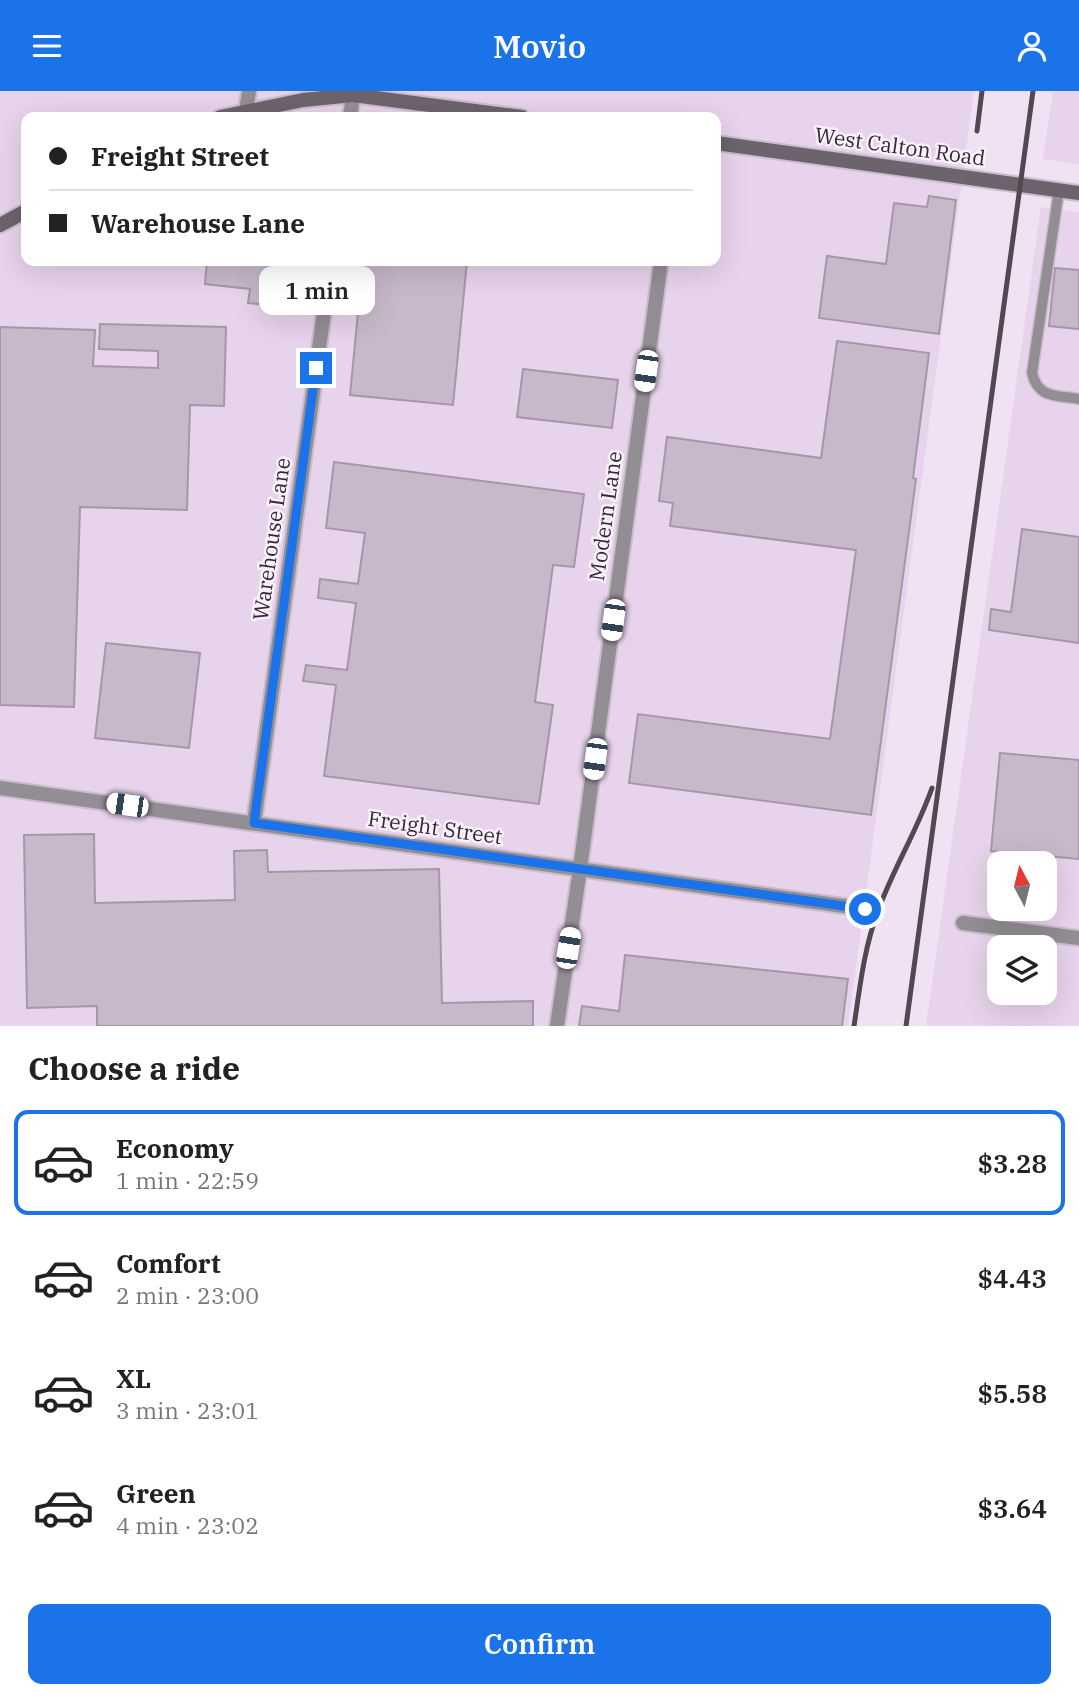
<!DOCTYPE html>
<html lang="en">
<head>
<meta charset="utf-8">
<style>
  :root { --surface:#fff; --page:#f6f6f6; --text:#222; --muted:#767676; --line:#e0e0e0; --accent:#1a73e8 }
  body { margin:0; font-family:"IBM Plex Serif",serif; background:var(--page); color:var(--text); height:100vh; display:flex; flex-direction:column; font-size:26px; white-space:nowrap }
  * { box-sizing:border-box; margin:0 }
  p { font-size:23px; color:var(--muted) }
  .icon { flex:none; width:38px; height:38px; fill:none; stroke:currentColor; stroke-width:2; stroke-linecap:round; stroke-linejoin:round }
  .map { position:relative; height:935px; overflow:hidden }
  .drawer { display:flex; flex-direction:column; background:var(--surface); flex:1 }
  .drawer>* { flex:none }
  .guide { position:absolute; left:21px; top:21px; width:700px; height:154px; border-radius:14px; box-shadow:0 7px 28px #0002; display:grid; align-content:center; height:154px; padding:0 28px; background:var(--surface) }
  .needle { width:46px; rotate:353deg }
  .controls { position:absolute; left:987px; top:760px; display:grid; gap:14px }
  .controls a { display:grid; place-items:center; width:70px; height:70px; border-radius:14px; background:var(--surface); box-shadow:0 7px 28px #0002; font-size:35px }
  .end { position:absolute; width:32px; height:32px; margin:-16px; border:9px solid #1a73e8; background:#fff; box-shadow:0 0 0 4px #fff }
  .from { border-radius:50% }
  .bubble { position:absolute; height:49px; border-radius:14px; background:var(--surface); box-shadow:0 7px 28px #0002; font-size:23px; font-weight:600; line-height:49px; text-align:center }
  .car { position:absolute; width:21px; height:42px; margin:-21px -10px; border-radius:9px; box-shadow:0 0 5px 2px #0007; background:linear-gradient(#fff 24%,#345 0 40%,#fff 0 76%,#345 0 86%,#fff 0) }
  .guide b { display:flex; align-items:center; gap:24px; height:66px; font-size:26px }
  .guide b+b { border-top:2px solid var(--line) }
  .guide i { width:18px; height:18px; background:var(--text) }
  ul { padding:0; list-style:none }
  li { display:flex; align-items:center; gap:21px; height:105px; margin:0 14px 10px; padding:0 14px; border:4px solid transparent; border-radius:14px }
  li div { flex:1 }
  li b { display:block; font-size:26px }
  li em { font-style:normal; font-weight:600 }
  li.active { border-color:var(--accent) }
  li>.icon { width:63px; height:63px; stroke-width:1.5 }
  h2 { padding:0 28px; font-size:32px; line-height:84px }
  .cta { display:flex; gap:14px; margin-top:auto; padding:14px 28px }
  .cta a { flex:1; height:80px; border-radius:14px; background:var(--accent); color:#fff; font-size:28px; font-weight:600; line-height:80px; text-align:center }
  header { display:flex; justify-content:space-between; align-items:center; height:91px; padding:0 28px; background:var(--accent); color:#fff; font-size:32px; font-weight:600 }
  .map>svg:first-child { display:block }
</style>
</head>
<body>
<header><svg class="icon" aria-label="menu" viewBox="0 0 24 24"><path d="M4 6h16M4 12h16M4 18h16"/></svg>Movio<svg class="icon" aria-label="person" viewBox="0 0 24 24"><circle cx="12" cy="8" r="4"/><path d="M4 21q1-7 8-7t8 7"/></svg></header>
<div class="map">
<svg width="1079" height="935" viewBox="0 0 1079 935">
  <rect width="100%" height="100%" fill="#f0e1f3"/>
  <g fill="#e7d3eb" fill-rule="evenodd">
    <path d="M0,0H974L848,935H0ZM26,26H716V170H26Z"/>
    <polygon points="1053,0 1079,0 1079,73 1043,68"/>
    <path d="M1041,116L1079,121V935H926ZM999,772H1045V817H999ZM999,856H1045V901H999Z"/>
  </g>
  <g fill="#c7b9ca" stroke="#a597a7" stroke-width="2">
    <polygon points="929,105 956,109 939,243 819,227 827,165 886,173 894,112 927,116"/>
    <polygon points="207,170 282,170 277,215 248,212 250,198 205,193"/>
    <polygon points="363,170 467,170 453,314 350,304"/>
    <polygon points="1055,177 1079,179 1079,238 1049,235"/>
    <polygon points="100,233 226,236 224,315 190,314 187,419 80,416 74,616 0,614 0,236 95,239 93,275 158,277 158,260 99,258"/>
    <polygon points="837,250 929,262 913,387 916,388 871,724 629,692 638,623 830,648 856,459 670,435 673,412 659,410 667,346 821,367"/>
    <polygon points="523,278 618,289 612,337 517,326"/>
    <polygon points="334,371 584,403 574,476 553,474 535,611 553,614 539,713 324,685 336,594 303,590 306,574 347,579 356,512 318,507 320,488 358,493 365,442 326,437"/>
    <polygon points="1022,438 1079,446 1079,552 989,539 991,518 1011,521"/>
    <polygon points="106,552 200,562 189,657 95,647"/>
    <polygon points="1000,662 1079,669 1079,768 991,760"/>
    <polygon points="94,743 95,812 235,809 234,760 267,759 268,781 439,778 442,912 533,910 533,935 97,935 97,915 27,917 24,744"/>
    <polygon points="625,864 848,888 842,935 579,935 582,915 619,920"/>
  </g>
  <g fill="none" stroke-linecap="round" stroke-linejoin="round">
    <defs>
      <path id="lane" d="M1059,99L1032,282C1038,308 1057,304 1079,308"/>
      <g id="street">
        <polyline points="246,20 249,0"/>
        <polyline points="350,26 353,4"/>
        <polyline points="0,697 865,818"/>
        <polyline points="254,732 331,170"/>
        <polyline points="963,832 1079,847"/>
        <polyline points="557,935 580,778 661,170"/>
      </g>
      <g id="secondary">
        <polyline points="220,26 303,9 353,4 522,26"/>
        <polyline points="716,52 1079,102"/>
        <polyline points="0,134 26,120"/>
      </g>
    </defs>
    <use href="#lane" stroke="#cabdcc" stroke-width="13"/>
    <use href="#street" stroke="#cabdcc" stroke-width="18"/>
    <use href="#secondary" stroke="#cabdcc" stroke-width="18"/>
    <use href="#lane" stroke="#938d94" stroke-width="10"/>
    <use href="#street" stroke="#938d94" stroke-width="14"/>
    <use href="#secondary" stroke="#6c636d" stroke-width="14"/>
    <g stroke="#504950" stroke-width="5">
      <polyline points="977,40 982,0"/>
      <path d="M854,935C860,896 864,857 878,820C893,778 917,740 932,697"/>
      <polyline points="906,935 1033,0"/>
    </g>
  </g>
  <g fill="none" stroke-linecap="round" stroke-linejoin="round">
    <polyline stroke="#1a73e8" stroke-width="9" points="316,277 254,732 865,818"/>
  </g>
  <g text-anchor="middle" stroke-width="5" stroke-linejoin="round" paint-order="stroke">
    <g font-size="21" fill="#312b31" stroke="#fceffe">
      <text transform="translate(900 56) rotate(8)" y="7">West Calton Road</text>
      <text transform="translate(606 425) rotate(-82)" y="7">Modern Lane</text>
      <text transform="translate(272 448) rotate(-82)" y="7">Warehouse Lane</text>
      <text transform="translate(435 737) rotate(8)" y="7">Freight Street</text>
    </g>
  </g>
</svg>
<div class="controls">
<a><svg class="needle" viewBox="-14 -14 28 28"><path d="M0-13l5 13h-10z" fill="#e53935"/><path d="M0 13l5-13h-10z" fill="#767676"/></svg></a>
<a><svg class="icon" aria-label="layers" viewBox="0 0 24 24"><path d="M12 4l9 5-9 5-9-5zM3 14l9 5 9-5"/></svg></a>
</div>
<i class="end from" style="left:865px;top:818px"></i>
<i class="end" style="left:316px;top:277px"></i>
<div class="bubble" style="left:259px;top:175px;width:116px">1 min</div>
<i class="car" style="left:646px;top:280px;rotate:188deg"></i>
<i class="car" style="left:613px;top:529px;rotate:188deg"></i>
<i class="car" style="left:595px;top:668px;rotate:188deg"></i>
<i class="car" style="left:127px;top:714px;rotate:278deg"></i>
<i class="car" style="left:568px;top:857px;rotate:9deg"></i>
<div class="guide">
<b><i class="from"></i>Freight Street</b>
<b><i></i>Warehouse Lane</b>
</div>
</div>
<section class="drawer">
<h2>Choose a ride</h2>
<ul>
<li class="active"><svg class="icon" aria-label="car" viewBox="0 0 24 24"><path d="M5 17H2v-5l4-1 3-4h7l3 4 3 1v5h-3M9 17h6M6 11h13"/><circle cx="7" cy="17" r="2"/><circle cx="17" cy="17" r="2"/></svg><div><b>Economy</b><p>1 min · 22:59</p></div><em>$3.28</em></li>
<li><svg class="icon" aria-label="car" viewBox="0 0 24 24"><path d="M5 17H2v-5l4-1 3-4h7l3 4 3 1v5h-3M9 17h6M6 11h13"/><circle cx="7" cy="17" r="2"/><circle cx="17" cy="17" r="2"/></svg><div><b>Comfort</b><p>2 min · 23:00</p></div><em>$4.43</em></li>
<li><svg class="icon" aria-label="car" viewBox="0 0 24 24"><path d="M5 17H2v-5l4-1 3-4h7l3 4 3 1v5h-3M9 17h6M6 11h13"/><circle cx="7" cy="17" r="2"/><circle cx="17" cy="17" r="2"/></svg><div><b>XL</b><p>3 min · 23:01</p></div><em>$5.58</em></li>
<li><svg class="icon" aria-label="car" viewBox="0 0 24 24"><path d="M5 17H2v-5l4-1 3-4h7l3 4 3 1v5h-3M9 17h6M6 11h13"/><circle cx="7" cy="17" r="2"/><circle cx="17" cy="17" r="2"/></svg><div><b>Green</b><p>4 min · 23:02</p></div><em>$3.64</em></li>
</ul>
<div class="cta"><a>Confirm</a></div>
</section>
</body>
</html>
